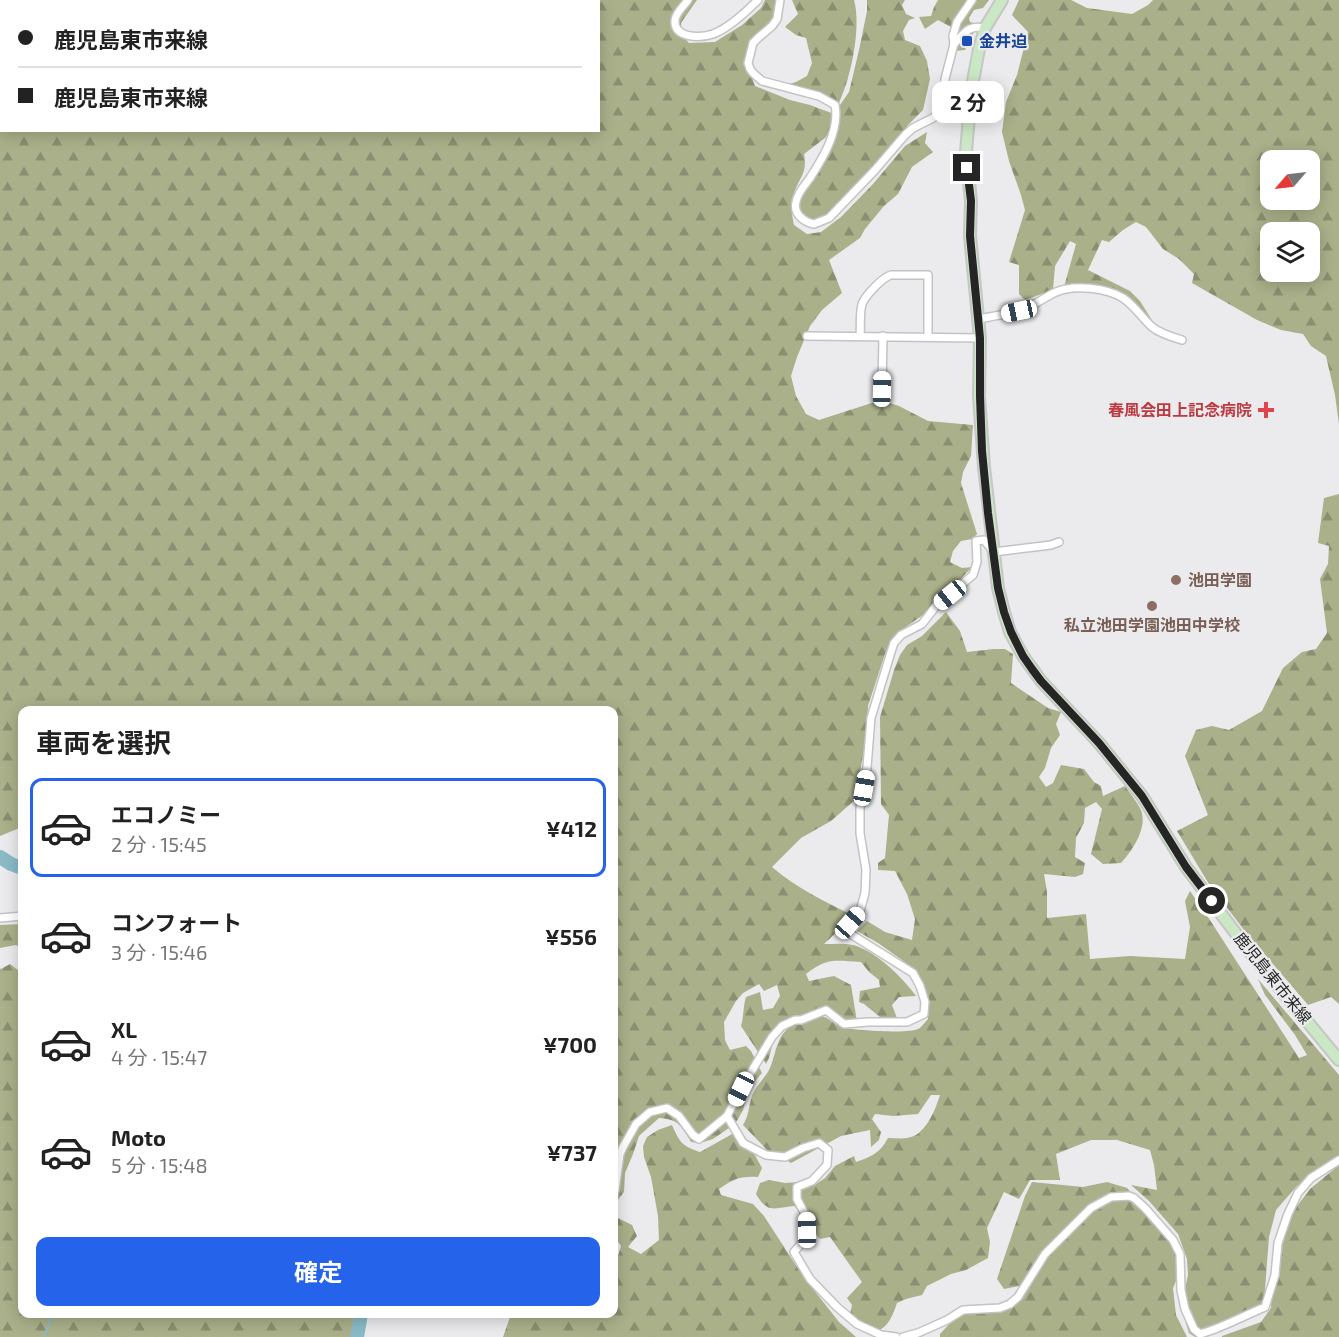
<!DOCTYPE html>
<html lang="ja">
<head>
<meta charset="utf-8">
<style>
  :root { --surface:#fff; --page:#f2f2f2; --text:#222; --muted:#767676; --line:#e0e0e0; --accent:#2563eb }
  body { margin:0; font-family:"Exo 2","Noto Sans JP",sans-serif; background:var(--page); color:var(--text); height:100vh; display:flex; flex-direction:column; font-size:22px; white-space:nowrap }
  * { box-sizing:border-box; margin:0 }
  p { font-size:20px; color:var(--muted) }
  .icon { flex:none; width:33px; height:33px; fill:none; stroke:currentColor; stroke-width:2; stroke-linecap:round; stroke-linejoin:round }
  .map { position:relative; flex:1; overflow:hidden }
  .panel { position:absolute; left:18px; top:706px; width:600px; height:612px; display:flex; flex-direction:column; background:var(--surface); border-radius:12px; box-shadow:0 3px 15px #0003 }
  .panel>* { flex:none }
  .banner { position:absolute; left:0px; top:0px; width:600px; height:132px; box-shadow:0 3px 15px #0003; display:grid; align-content:center; height:132px; padding:0 18px; background:var(--surface) }
  .needle { width:39px; rotate:242deg }
  .controls { position:absolute; left:1260px; top:150px; display:grid; gap:12px }
  .controls a { display:grid; place-items:center; width:60px; height:60px; border-radius:12px; background:var(--surface); box-shadow:0 3px 15px #0003; font-size:30px }
  .end { position:absolute; width:27px; height:27px; margin:-14px; border:8px solid #252526; background:#fff; box-shadow:0 0 0 3px #fff }
  .from { border-radius:50% }
  .bubble { position:absolute; height:42px; border-radius:12px; background:var(--surface); box-shadow:0 3px 15px #0003; font-size:20px; font-weight:700; line-height:42px; text-align:center }
  .car { position:absolute; width:18px; height:36px; margin:-18px -9px; border-radius:8px; box-shadow:0 0 4px 2px #0007; background:linear-gradient(#fff 24%,#345 0 40%,#fff 0 76%,#345 0 86%,#fff 0) }
  .banner b { display:flex; align-items:center; gap:21px; height:57px; font-size:22px }
  .banner b+b { border-top:2px solid var(--line) }
  .banner i { width:15px; height:15px; background:var(--text) }
  ul { padding:0; list-style:none }
  li { display:flex; align-items:center; gap:18px; height:99px; margin:0 12px 9px; padding:0 6px; border:3px solid transparent; border-radius:12px }
  li div { flex:1 }
  li b { display:block; font-size:22px }
  li em { font-style:normal; font-weight:700 }
  li.on { border-color:var(--accent) }
  li>.icon { width:54px; height:54px; stroke-width:1.5 }
  h2 { padding:0 18px; font-size:27px; line-height:72px }
  .action { display:flex; gap:12px; margin-top:auto; padding:12px 18px }
  .action a { flex:1; height:69px; border-radius:12px; background:var(--accent); color:#fff; font-size:24px; font-weight:700; line-height:69px; text-align:center }
  .map>svg:first-child { display:block }
</style>
</head>
<body>
<div class="map">
<svg width="1339" height="1337" viewBox="0 0 1339 1337">
  <defs>
    <pattern id="forest-firs" width="22" height="20" patternUnits="userSpaceOnUse" patternTransform="scale(1.5)"><rect width="22" height="20" fill="#aab08a"/><path d="M5 1l3.5 6h-7zM16 11l3.5 6h-7z" fill="#8a8f71"/></pattern>
  </defs>
  <rect width="100%" height="100%" fill="#ebebed"/>
  <g fill="url(#forest-firs)" fill-rule="evenodd">
    <path d="M0,0H697L681,23L682,35L689,43L715,42L742,25L761,8L765,0H780L778,26L749,52L747,64L755,86L790,100L810,105L834,114V126L825,138L804,154C808,175 798,178 793,196C790,206 792,215 794,225L807,234L821,232L841,217L873,184L905,146L927,132L925,143L933,152L912,167L898,194L884,206L865,229L860,238L829,260L842,293L822,310L810,326L797,357L791,376L796,396L806,414L819,420L881,400L899,406L928,421L973,425L971,456L963,472L961,483L977,534L972,539L961,541L953,551L950,562L962,568L972,567L956,584L939,596L923,615L900,631L891,641L885,654L868,706L866,739L855,800L831,821L801,838L772,867C796,888 826,902 854,916L824,944C833,944 844,943 853,945C876,951 902,977 916,996L899,997L892,1005L897,1018L886,1022L864,1004L859,1002L860,991L880,987L879,980L869,972L861,962C835,961 828,957 806,974L809,981L834,976L851,985L857,1022H841L831,1010L822,1007L805,1016L787,1021L773,1042L769,1058L766,1064L741,1026C744,1016 743,1006 746,997L760,992L763,1010L773,1008L780,996L777,985L764,991L759,984L743,993L736,1001L724,1022L725,1040L730,1050L746,1046L751,1051L762,1073L749,1088L743,1110L737,1121L729,1128L713,1139L700,1143L691,1142C682,1126 678,1119 659,1118L639,1136L633,1154L625,1173L624,1192L614,1205V711H22V827L0,836ZM2,2H598V130H2Z"/>
    <path d="M792,0H854C862,28 850,82 837,107L780,87L796,82L807,76L812,63L806,38L796,35L785,27L798,14Z"/>
    <polygon points="867,0 905,0 902,5 906,14 915,18 909,20 903,31 905,40 920,46 927,61 930,79 923,110 908,125 876,171 825,217 814,221 807,219 798,208 800,201 829,150 840,121 840,105 849,92 859,50 867,11"/>
    <polygon points="938,0 989,0 983,8 974,10 969,18 970,22 978,24 965,50 955,51 953,28 938,20 925,29 919,17 931,16 934,7"/>
    <path d="M1019,0H1071L1087,8L1132,14L1148,5L1153,0H1339V424L1335,395L1326,356L1311,346L1303,334L1281,330L1257,320L1192,283L1194,274L1179,259L1163,249L1146,227L1136,222L1123,230L1109,242L1102,240L1088,270L1130,291L1140,301L1153,322L1134,302L1121,294L1064,287L1076,244L1070,241L1055,266L1053,290L1025,300L1019,294V265L1009,262L1025,210L1021,195L1009,161L1002,132L1006,102L1017,75L1028,32L1012,15ZM1270,160H1310V200H1270ZM1270,232H1310V272H1270Z"/>
    <polygon points="1339,494 1339,1004 1331,997 1308,1005 1244,930 1209,884 1177,831 1208,815 1185,756 1196,730 1212,726 1229,730 1262,711 1283,668 1302,652 1316,649 1327,633 1320,579 1328,564 1329,546 1318,543 1324,498"/>
    <path d="M946,612L960,631L967,652L994,649H1005L1013,654L1011,683L1048,708L1061,712L1056,724L1060,735L1051,748L1045,768L1039,777L1046,787L1053,783L1061,765L1084,769L1094,782L1101,786L1103,796L1125,786C1130,793 1137,802 1141,810C1148,828 1132,851 1121,863L1103,864L1091,854L1102,809L1096,802L1085,808L1084,823L1076,838L1075,857L1085,863L1083,874L1075,877L1044,874L1047,892V918L1086,914L1090,959L1130,956L1185,959L1190,927L1185,901L1190,891L1206,914L1299,1058L1307,1055L1295,1035L1265,995L1258,979L1339,1075V1158L1320,1167L1297,1186L1276,1210L1269,1237L1264,1302L1256,1313L1203,1336L1195,1337L1189,1333L1181,1308L1188,1275L1187,1259L1178,1234L1149,1201L1131,1185L1157,1190L1154,1165L1150,1150L1117,1140H1091L1056,1154L1060,1180H1030L1019,1199L1004,1192L987,1228L990,1242L988,1258L966,1270L951,1274L927,1286L922,1295L906,1299L897,1303C892,1318 887,1330 870,1334L849,1319L852,1305L847,1298L862,1282L830,1237L820,1239L814,1232L810,1220L794,1206C773,1208 768,1214 756,1194L760,1183L769,1180L785,1183L800,1182L804,1185L813,1186L825,1178L835,1166L854,1156L856,1162C872,1156 879,1154 888,1138C894,1138 901,1139 907,1138C925,1136 935,1111 940,1095H931L918,1114L893,1116L875,1114L872,1119L881,1132L879,1140L871,1147L870,1130L841,1136L791,1163L783,1158L770,1153L743,1125C749,1115 748,1110 751,1099C754,1088 762,1081 768,1072C776,1058 775,1037 790,1027C795,1023 813,1016 820,1016C828,1016 835,1026 844,1028C855,1030 909,1034 918,1029C921,1028 925,1022 928,1019V1001L924,984L916,970L878,943L857,931L867,921L885,932L912,940L915,919L907,894L895,871L878,870V863L885,858L889,815L881,804L880,717L894,670L900,655L907,645L922,636Z"/>
    <polygon points="22,924 22,949 16,945 0,948 0,925"/>
    <polygon points="10,964 22,973 22,1314 364,1314 362,1337 0,1337 0,968 1,969"/>
    <path d="M672,1125C680,1143 682,1146 700,1152L734,1133L750,1146L762,1168L758,1177C739,1176 734,1179 719,1189L721,1195L753,1204L764,1216L799,1270L817,1294L839,1322L856,1337H503L511,1314H614V1258L617,1259L621,1246L616,1239L614,1240V1223L616,1217L632,1225L637,1236L628,1247L641,1254L659,1240L658,1216L651,1177L644,1157L643,1146L647,1137L658,1130Z"/>
    <polygon points="1339,1165 1339,1337 1222,1337 1222,1336 1261,1322 1271,1308 1275,1240 1285,1222 1310,1189"/>
    <polygon points="1032,1182 1083,1187 1107,1182 1127,1188 1149,1211 1171,1230 1183,1264 1173,1288 1176,1315 1187,1337 940,1337 940,1334 962,1310 994,1310 1018,1299 1019,1286 1004,1289 997,1279 1025,1196"/>
  </g>
  <g fill="none" stroke-linecap="round" stroke-linejoin="round">
    <polyline stroke="#8abac6" stroke-width="2" points="44,1337 50,1321 49,1314"/>
    <g stroke="#8abac6" stroke-width="14">
      <polyline points="0,857 11,864 22,868"/>
      <polyline points="357,1337 361,1314"/>
    </g>
    <defs>
      <g id="street">
        <path d="M688,0C684,6 676,12 675,20C673,39 701,38 713,34C729,28 746,12 758,0"/>
        <path d="M780,0L777,19L772,26L758,38L753,43L748,63L750,69L753,73L762,81L819,96L835,105C840,130 823,158 810,178C805,185 797,193 796,202C793,214 804,222 814,224L829,218L875,170L905,135L913,128L933,118L942,109L944,101L945,79L954,44L953,36L957,22L972,0"/>
        <path d="M954,44C965,32 968,25 985,28"/>
        <path d="M979,319C993,316 1009,314 1024,309C1035,305 1045,297 1056,292C1074,284 1107,288 1123,298C1135,306 1142,318 1152,327C1161,334 1172,337 1182,340"/>
        <polyline points="807,336 980,338"/>
        <path d="M860,336C861,328 859,308 863,302C867,294 883,277 891,275H928V337"/>
        <polyline points="882,389 883,336"/>
        <polyline points="0,918 22,916"/>
        <polyline points="727,1116 743,1143 766,1155 785,1157 803,1148 819,1143 828,1150 827,1165 812,1181 797,1187 797,1199 807,1218 807,1230 806,1238 794,1252 810,1279 837,1307 857,1324 881,1335 896,1337"/>
        <polyline points="614,1194 615,1191 620,1154 623,1147 636,1124 650,1112 667,1108 679,1116 693,1135 699,1139 727,1116 741,1089 772,1037 782,1026 795,1020 801,1020 826,1010 844,1024 868,1022 907,1022 924,1014 925,1002 920,986 913,973 849,933 847,927 860,911 865,893 866,870 860,833 860,808 867,767 871,718 891,652 894,643 901,635 922,624 936,606 973,575 977,562 976,541 984,540 994,552 1051,545 1059,542"/>
        <path d="M903,1337L918,1333L947,1320L963,1310L1000,1308L1010,1304L1018,1297L1045,1254L1091,1208L1111,1197L1129,1196L1134,1198L1145,1208L1173,1240L1180,1254L1181,1290L1185,1309L1194,1329L1200,1334C1222,1328 1243,1316 1265,1307L1275,1275L1278,1243L1288,1214L1298,1193L1311,1178L1339,1160"/>
      </g>
      <polyline id="primary" points="1002,0 985,28 979,49 971,92 966,152 971,201 970,236 980,338 979,396 984,467 998,588 1004,612 1010,632 1023,656 1041,681 1099,743 1142,796 1186,867 1249,951 1339,1060"/>
    </defs>
    <use href="#street" stroke="#c2c3c4" stroke-width="10"/>
    <use href="#primary" stroke="#c6c6c7" stroke-width="14"/>
    <use href="#street" stroke="#fff" stroke-width="7"/>
    <use href="#primary" stroke="#cbe8c5" stroke-width="10"/>
  </g>
  <g fill="none" stroke-linecap="round" stroke-linejoin="round">
    <polyline stroke="#252526" stroke-width="8" points="967,168 971,201 970,236 980,338 980,396 982,451 988,513 998,588 1004,612 1011,632 1023,656 1032,669 1041,681 1099,743 1142,796 1186,867 1212,901"/>
  </g>
  <rect fill="#1a4fb4" stroke="#ebebed" stroke-width="2" x="961" y="35" width="12" height="12" rx="3"/>
  <path fill="#e0444e" stroke="#ebebed" stroke-width="2" d="M1263 401h6v6h6v6h-6v6h-6v-6h-6v-6h6z"/>
  <g fill="#8d6e63" stroke="#ebebed" stroke-width="2">
    <circle cx="1176" cy="580" r="6"/>
    <circle cx="1152" cy="606" r="6"/>
  </g>
  <g text-anchor="middle" stroke-width="4.5" stroke-linejoin="round" paint-order="stroke">
    <g font-size="16" font-weight="bold" fill="#164399" stroke="#ebebed" text-anchor="start">
      <text x="979" y="47">金井迫</text>
    </g>
    <g font-size="16" font-weight="bold" fill="#be3a42" stroke="#ebebed" text-anchor="end">
      <text x="1252" y="416">春風会田上記念病院</text>
    </g>
    <g font-size="16" font-weight="bold" fill="#785e54" stroke="#ebebed" text-anchor="start">
      <text x="1188" y="586">池田学園</text>
      <text x="1152" y="631" text-anchor="middle">私立池田学園池田中学校</text>
    </g>
    <g font-size="16" fill="#252526" stroke="#ebebed">
      <text transform="translate(1273 978) rotate(51)" y="6">鹿児島東市来線</text>
    </g>
  </g>
</svg>
<div class="controls">
<a><svg class="needle" viewBox="-14 -14 28 28"><path d="M0-13l5 13h-10z" fill="#e53935"/><path d="M0 13l5-13h-10z" fill="#767676"/></svg></a>
<a><svg class="icon" aria-label="layers" viewBox="0 0 24 24"><path d="M12 4l9 5-9 5-9-5zM3 14l9 5 9-5"/></svg></a>
</div>
<i class="end from" style="left:1212px;top:901px"></i>
<i class="end" style="left:967px;top:168px"></i>
<div class="bubble" style="left:932px;top:81px;width:72px">2 分</div>
<i class="car" style="left:1019px;top:311px;rotate:258deg"></i>
<i class="car" style="left:882px;top:389px;rotate:1deg"></i>
<i class="car" style="left:950px;top:595px;rotate:231deg"></i>
<i class="car" style="left:864px;top:788px;rotate:10deg"></i>
<i class="car" style="left:850px;top:923px;rotate:41deg"></i>
<i class="car" style="left:741px;top:1089px;rotate:206deg"></i>
<i class="car" style="left:807px;top:1230px;rotate:359deg"></i>
<div class="banner">
<b><i class="from"></i>鹿児島東市来線</b>
<b><i></i>鹿児島東市来線</b>
</div>
<section class="panel">
<h2>車両を選択</h2>
<ul>
<li class="on"><svg class="icon" aria-label="car" viewBox="0 0 24 24"><path d="M5 17H2v-5l4-1 3-4h7l3 4 3 1v5h-3M9 17h6M6 11h13"/><circle cx="7" cy="17" r="2"/><circle cx="17" cy="17" r="2"/></svg><div><b>エコノミー</b><p>2 分 · 15:45</p></div><em>¥412</em></li>
<li><svg class="icon" aria-label="car" viewBox="0 0 24 24"><path d="M5 17H2v-5l4-1 3-4h7l3 4 3 1v5h-3M9 17h6M6 11h13"/><circle cx="7" cy="17" r="2"/><circle cx="17" cy="17" r="2"/></svg><div><b>コンフォート</b><p>3 分 · 15:46</p></div><em>¥556</em></li>
<li><svg class="icon" aria-label="car" viewBox="0 0 24 24"><path d="M5 17H2v-5l4-1 3-4h7l3 4 3 1v5h-3M9 17h6M6 11h13"/><circle cx="7" cy="17" r="2"/><circle cx="17" cy="17" r="2"/></svg><div><b>XL</b><p>4 分 · 15:47</p></div><em>¥700</em></li>
<li><svg class="icon" aria-label="car" viewBox="0 0 24 24"><path d="M5 17H2v-5l4-1 3-4h7l3 4 3 1v5h-3M9 17h6M6 11h13"/><circle cx="7" cy="17" r="2"/><circle cx="17" cy="17" r="2"/></svg><div><b>Moto</b><p>5 分 · 15:48</p></div><em>¥737</em></li>
</ul>
<div class="action"><a>確定</a></div>
</section>
</div>
</body>
</html>
